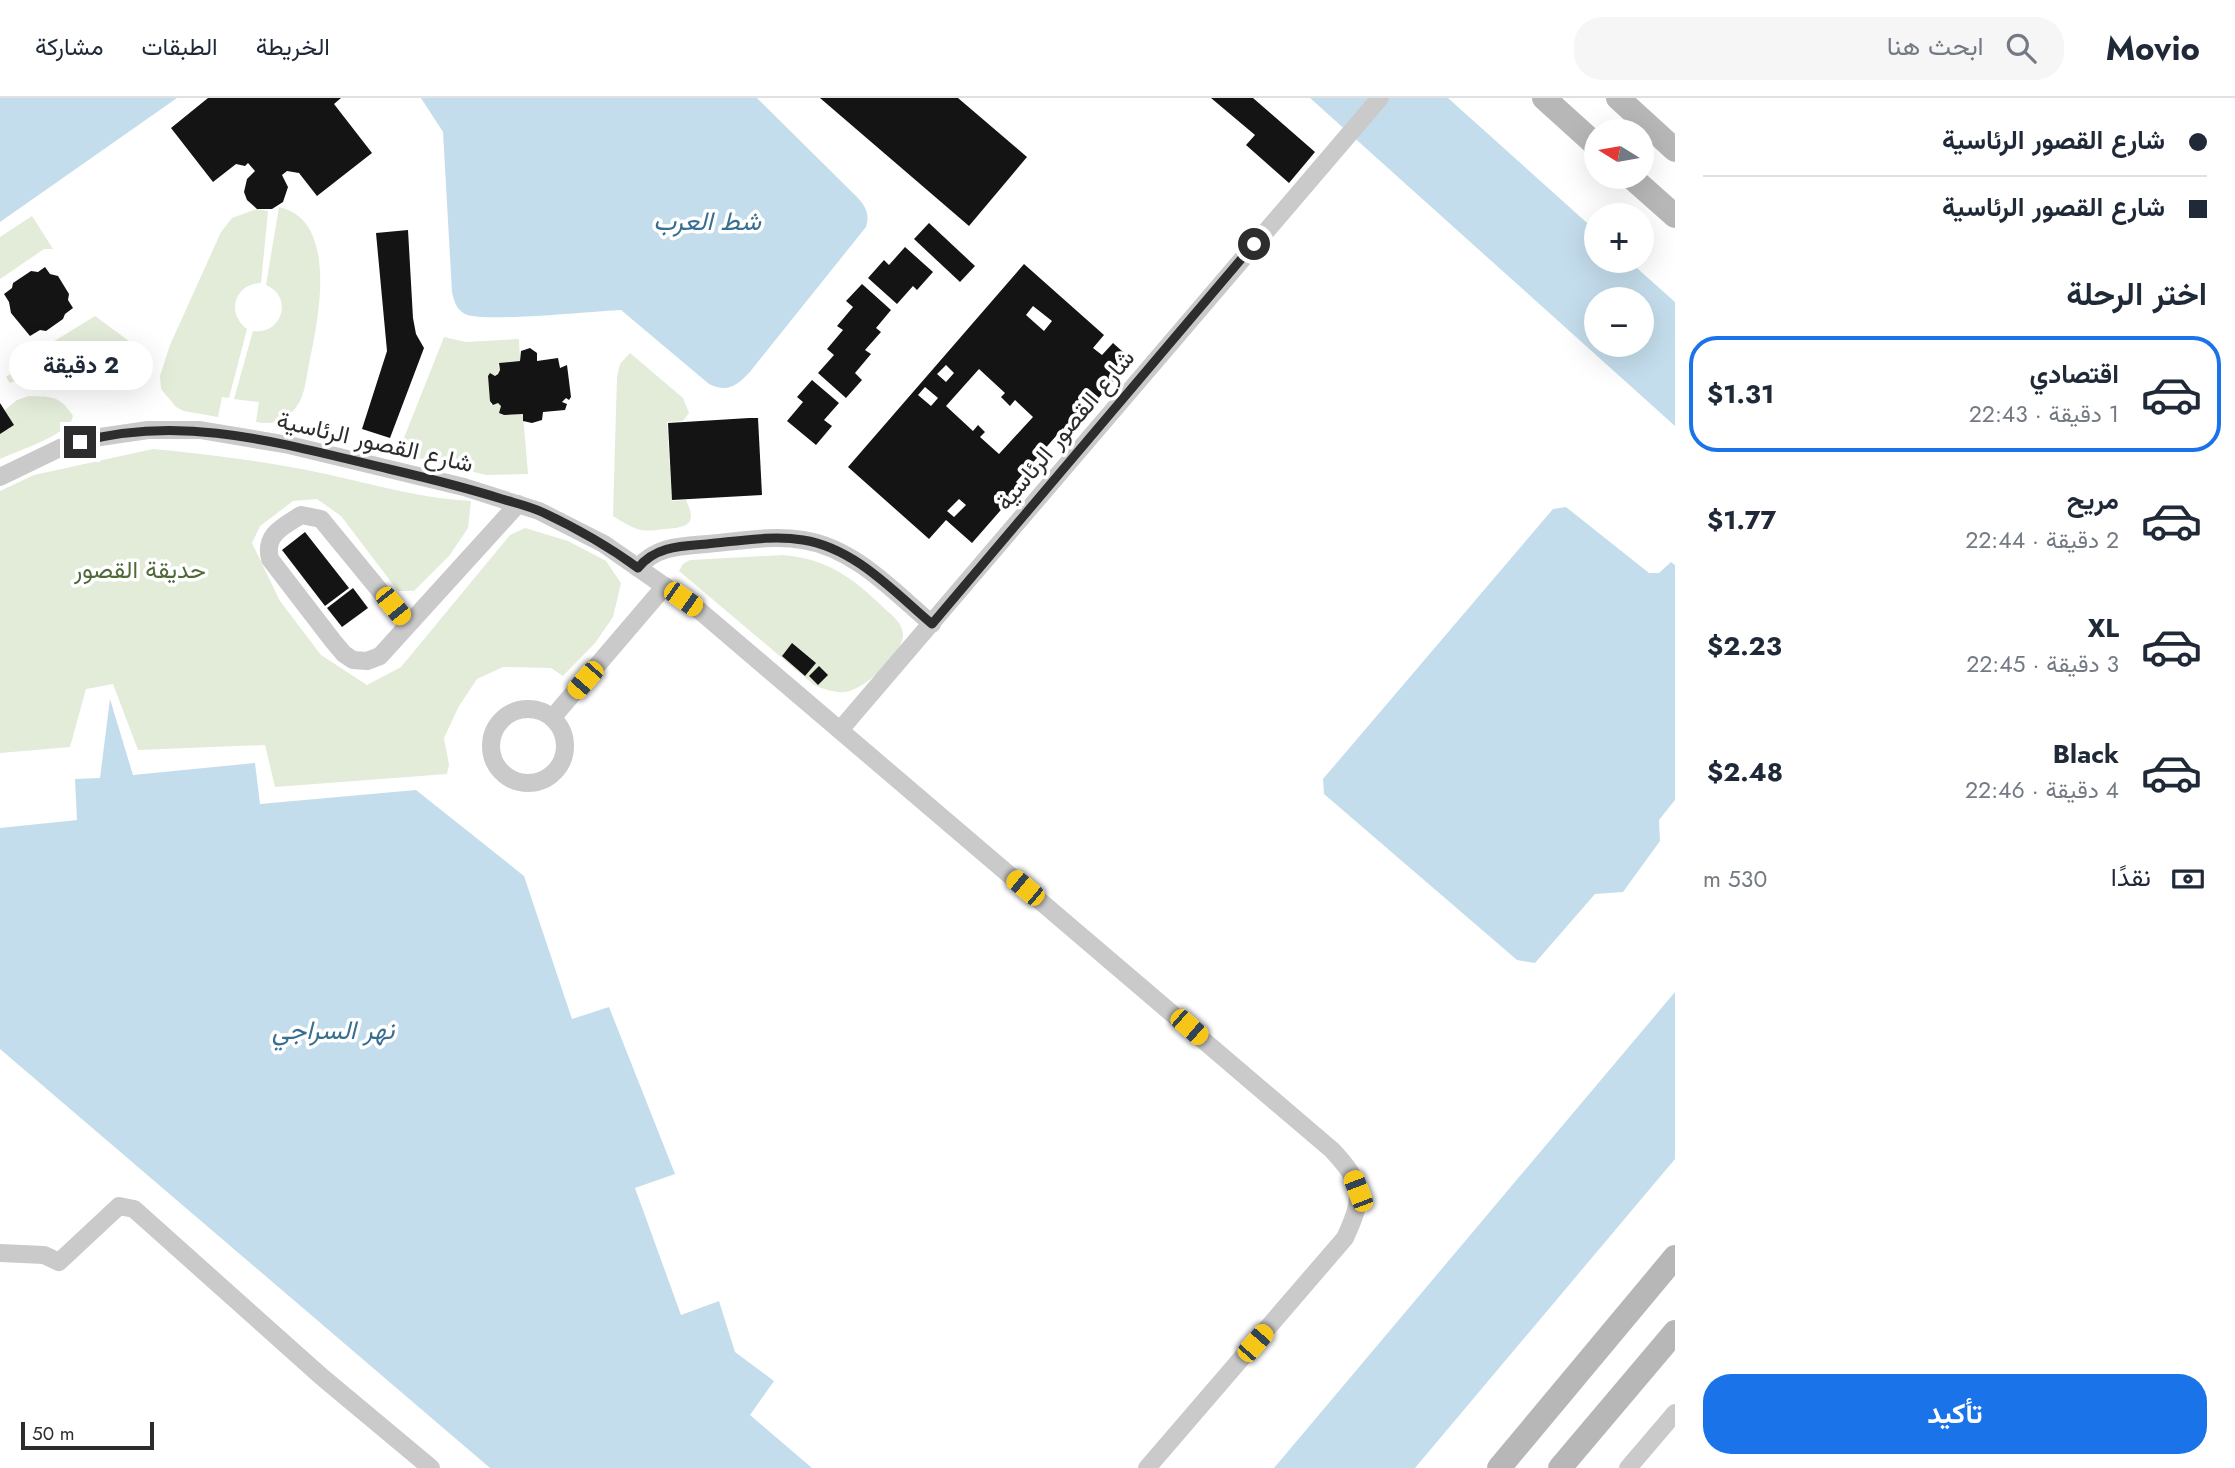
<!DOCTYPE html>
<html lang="ar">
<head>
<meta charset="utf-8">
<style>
  :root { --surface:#fff; --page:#f6f6f7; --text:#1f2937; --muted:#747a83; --line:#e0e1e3; --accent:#1a73e8 }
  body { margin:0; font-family:Jost,Vazirmatn,sans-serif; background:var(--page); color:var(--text); direction:rtl; height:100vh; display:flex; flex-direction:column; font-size:26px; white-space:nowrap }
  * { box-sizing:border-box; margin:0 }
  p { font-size:23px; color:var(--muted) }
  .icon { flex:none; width:38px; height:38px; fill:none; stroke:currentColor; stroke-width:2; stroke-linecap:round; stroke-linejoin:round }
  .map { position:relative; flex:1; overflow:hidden; direction:ltr }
  .sheet { display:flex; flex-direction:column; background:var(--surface); width:560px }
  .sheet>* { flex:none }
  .hud { display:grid; align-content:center; height:154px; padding:0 28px; background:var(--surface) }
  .needle { width:46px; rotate:281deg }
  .tools { position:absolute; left:1584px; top:21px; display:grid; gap:14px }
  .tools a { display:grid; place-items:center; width:70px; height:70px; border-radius:50%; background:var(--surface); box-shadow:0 7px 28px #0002; font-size:35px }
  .scale { position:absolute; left:21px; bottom:18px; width:133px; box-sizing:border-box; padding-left:7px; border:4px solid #2d2d2d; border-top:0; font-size:19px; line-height:24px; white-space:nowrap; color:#2d2d2d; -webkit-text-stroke:5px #fff; paint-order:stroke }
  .end { position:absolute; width:32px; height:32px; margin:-16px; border:9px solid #2d2d2d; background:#fff; box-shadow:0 0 0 4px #fff }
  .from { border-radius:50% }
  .bubble { position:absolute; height:49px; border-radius:24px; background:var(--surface); box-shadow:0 7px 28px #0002; font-size:23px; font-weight:700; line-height:49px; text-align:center; direction:rtl }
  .car { position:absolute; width:21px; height:42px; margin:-21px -10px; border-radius:9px; box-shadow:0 0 5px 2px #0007; background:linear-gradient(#f5c518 24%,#345 0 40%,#f5c518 0 76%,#345 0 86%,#f5c518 0) }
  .hud b { display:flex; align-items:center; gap:24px; height:66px; font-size:26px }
  .hud b+b { border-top:2px solid var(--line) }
  .hud i { width:18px; height:18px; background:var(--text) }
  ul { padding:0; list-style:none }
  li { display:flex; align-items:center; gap:21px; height:116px; margin:0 14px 10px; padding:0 14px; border:4px solid transparent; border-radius:28px }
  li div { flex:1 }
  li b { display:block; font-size:26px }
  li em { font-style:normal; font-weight:700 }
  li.selected { border-color:var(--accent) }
  li>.icon { width:63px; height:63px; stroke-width:1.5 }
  h2 { padding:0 28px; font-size:32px; line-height:84px }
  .pay { display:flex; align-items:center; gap:18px; height:77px; padding:0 28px; font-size:26px }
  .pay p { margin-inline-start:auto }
  .primary-button { display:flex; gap:14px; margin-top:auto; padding:14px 28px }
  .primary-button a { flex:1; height:80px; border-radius:28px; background:var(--accent); color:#fff; font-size:28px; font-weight:700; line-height:80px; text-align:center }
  header { display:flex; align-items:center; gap:42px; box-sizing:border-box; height:98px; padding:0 35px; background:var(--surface); border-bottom:2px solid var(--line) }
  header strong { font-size:33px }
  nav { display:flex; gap:38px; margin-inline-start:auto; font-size:24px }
  .search { width:490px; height:63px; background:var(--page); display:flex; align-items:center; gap:18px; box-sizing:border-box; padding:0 24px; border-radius:28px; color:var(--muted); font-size:26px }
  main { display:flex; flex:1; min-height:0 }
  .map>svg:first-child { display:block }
</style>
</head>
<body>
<header>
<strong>Movio</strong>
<div class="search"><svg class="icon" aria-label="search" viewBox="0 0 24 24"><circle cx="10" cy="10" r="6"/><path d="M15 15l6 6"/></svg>ابحث هنا</div>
<nav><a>الخريطة</a><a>الطبقات</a><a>مشاركة</a></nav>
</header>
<main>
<section class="sheet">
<div class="hud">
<b><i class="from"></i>شارع القصور الرئاسية</b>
<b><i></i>شارع القصور الرئاسية</b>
</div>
<h2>اختر الرحلة</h2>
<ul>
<li class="selected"><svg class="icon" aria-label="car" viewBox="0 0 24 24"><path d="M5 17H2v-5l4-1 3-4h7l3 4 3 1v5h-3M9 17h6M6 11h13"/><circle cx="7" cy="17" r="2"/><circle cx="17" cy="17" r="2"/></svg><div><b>اقتصادي</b><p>1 دقيقة · 22:43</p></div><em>$1.31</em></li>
<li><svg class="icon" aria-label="car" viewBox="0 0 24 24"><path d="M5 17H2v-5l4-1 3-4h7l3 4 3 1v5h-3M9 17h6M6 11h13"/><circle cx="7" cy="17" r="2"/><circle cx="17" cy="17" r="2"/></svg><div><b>مريح</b><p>2 دقيقة · 22:44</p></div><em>$1.77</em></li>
<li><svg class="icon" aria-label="car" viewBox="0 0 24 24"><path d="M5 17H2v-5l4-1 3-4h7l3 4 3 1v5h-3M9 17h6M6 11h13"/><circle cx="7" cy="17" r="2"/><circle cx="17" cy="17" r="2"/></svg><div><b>XL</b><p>3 دقيقة · 22:45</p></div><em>$2.23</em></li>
<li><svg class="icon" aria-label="car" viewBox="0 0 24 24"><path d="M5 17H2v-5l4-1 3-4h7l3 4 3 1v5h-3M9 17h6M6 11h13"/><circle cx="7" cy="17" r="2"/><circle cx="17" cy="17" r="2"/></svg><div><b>Black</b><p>4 دقيقة · 22:46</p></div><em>$2.48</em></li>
</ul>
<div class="pay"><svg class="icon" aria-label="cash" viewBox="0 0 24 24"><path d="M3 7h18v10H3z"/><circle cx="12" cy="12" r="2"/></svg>نقدًا<p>530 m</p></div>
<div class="primary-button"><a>تأكيد</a></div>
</section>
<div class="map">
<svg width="1675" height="1370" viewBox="0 0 1675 1370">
  <rect width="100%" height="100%" fill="#fff"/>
  <g fill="#e3ebd9">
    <path d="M279,109C338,122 319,218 310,261C307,274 306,291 300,303C290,321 275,328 256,324L259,304L234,301L253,233C282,237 294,199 266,187Z"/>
    <path d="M257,111L268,113L261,185C234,185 226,216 247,231L229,300L222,299L218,319L184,313L176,309L161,291L160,278L170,247L221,134L232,120Z"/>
    <polygon points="32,118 53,151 44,151 0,181 0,139"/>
    <path d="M95,218L129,243L131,251C97,309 57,263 10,285L6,279L22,268V263Z"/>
    <polygon points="444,239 466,244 519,241 520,263 499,265 498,268 500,272 495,278 490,275 488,278 491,307 499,305 501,308 499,315 502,317 523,316 528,376 486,377 398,355"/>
    <path d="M630,255L683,300L689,315L683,323L667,324L672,403L686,402C698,427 687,429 665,431C656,432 646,434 637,431C629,428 621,423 613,418L617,279L620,266Z"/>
    <path d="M29,298C51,299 60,297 73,318C71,336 17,353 0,361V316L17,302Z"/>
    <path d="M153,351C205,356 256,362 307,372C362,383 415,400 471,403L468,430L449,458L414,493H398L341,418L317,401L293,403L260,428L252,445L280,503L321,557L367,587L401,569L510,437L525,430L568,443L606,463L621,485L613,519L595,545L563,578L551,570L503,569L477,581L459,608L444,640L449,667L447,676L275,689L265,647L138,652L113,586L86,591L70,649L0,655V393L34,377Z"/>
    <path d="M783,457C828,461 853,480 885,511C893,518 902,525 903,536C904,555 864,592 845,594C834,595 824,591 814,587L679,473L683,466L690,462Z"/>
  </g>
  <g fill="#c4ddec" fill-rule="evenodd">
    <polygon points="0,0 177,0 0,124"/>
    <path d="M421,0H757L858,100C866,109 870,117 866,129L749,275C736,288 727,295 709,286L621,212C596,213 481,225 465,216C456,211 454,203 452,194L443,34Z"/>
    <path d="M1310,0H1448L1596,133V163H1629L1675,204V328ZM1596,201H1642V247H1596Z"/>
    <polygon points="1566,409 1649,475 1659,475 1671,464 1675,467 1675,702 1659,722 1660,743 1623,794 1595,796 1535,865 1517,862 1324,696 1323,681 1553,411"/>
    <polygon points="110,601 133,677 255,665 260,706 416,692 524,778 572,921 609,909 675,1076 635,1090 681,1217 719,1203 735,1254 774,1283 750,1317 812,1370 490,1370 0,951 0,730 77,722 75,681 100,680"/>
    <polygon points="1675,894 1675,1061 1415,1370 1274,1370"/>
  </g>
  <g fill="#141414" fill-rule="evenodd">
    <polygon points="208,0 341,0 334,6 372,55 317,98 299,75 287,73 282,77 288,89 283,104 272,111 257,111 247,102 244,94 247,81 255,73 248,65 245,68 236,66 213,84 171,30"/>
    <polygon points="820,0 958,0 1027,59 969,128"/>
    <polygon points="1211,0 1253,0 1315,54 1289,85 1246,47 1255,37"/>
    <polygon points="929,125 975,168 960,184 914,141"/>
    <polygon points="408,132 413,220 416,236 424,250 390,340 362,331 387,253 376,135"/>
    <polygon points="905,149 933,174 917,192 913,188 897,206 868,180 884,162 889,167"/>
    <path d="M1024,166L1104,237L1093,250L1102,257L1113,245L1132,262L1068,335L1063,330L1016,384L1021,389L972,445L946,422L929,441L848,369ZM1033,208L1052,223L1044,233L1026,217ZM946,267L954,275L946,284L937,276ZM979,271L1005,295L1001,299L1010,308L1015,302L1033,319L999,356L980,339L985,334L978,327L973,333L946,308ZM925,289L938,300L931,308L918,297ZM959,401L966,407L954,419L947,413Z"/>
    <polygon points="45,169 50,176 58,178 69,196 68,202 73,210 65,216 63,221 46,233 40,232 30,238 11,215 9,204 4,196 12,190 13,185 31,173 38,174"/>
    <polygon points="862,186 891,212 876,230 881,234 865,252 871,256 855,275 862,282 846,300 818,275 834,257 827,251 843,232 837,228 853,209 846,203"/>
    <polygon points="530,250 537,255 537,263 558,260 560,270 567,267 571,299 569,302 566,300 562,304 567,306 565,312 543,314 542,322 532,325 523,323 523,316 504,317 499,315 501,308 498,305 493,307 490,303 488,278 490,275 495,278 498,276 500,272 499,265 520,263 521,253"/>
    <polygon points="812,282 839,305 824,322 832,328 816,347 787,323 803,304 797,299"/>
    <polygon points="0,305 14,327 0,336"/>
    <polygon points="749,320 758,320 762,397 672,402 668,325"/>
    <polygon points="305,434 349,490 325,508 282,452"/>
    <polygon points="353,490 368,510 342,529 327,510"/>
    <polygon points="792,545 816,565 805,578 782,558"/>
    <polygon points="819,568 828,577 818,587 809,578"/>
  </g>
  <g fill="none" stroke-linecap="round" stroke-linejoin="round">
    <g stroke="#cacaca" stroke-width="18">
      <path d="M0,379L60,350L100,339L148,332H200L289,347L464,389L539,413L604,446L700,513L1332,1052C1364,1086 1364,1099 1345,1140L1147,1370"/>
      <path d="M638,470C655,448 682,448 707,446C739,443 772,437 803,442C855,450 894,494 932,526"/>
      <path d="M408,527L321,421L301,417C283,429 264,436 270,461L333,543L344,556L353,562L367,563L380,558L518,406"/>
      <circle cx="528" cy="648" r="37"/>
      <polyline points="553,619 665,488"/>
      <polyline points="840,632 1380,0"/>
      <polyline points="0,1155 44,1157 59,1164 119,1108 134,1111 322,1279 431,1370"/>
      <polyline points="1628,1370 1675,1315"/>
    </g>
    <g stroke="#b7b7b7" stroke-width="24">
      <polyline points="1544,0 1596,47"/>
      <polyline points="1618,0 1675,52"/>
      <polyline points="1631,79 1675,118"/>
      <polyline points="1499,1370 1675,1159"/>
      <polyline points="1560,1370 1675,1234"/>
    </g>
  </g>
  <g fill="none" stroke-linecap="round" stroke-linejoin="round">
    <path stroke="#2d2d2d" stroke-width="9" d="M80,344C186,315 286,347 389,371C427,380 464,389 502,401C515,405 529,408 542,414C576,430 608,448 638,470C655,448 682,448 707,446C739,443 772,437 803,442C855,450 894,494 932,526L1254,146"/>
  </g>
  <g text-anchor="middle" stroke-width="7" stroke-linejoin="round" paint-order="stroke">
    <g font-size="24" fill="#2d2d2d" stroke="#fff">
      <text transform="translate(1065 332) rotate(-50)" y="8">شارع القصور الرئاسية</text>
      <text transform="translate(375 344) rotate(13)" y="8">شارع القصور الرئاسية</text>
    </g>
    <g font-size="24" fill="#506939" stroke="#fff">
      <text x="140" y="480">حديقة القصور</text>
    </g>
    <g font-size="26" font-style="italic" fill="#386f91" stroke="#fff">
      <text x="707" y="132">شط العرب</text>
      <text x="333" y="941">نهر السراجي</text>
    </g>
  </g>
</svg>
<div class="tools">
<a><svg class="needle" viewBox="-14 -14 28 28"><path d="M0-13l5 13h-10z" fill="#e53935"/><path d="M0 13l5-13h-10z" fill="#747a83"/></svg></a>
<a>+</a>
<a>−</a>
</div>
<div class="scale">50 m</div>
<i class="end from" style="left:1254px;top:146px"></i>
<i class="end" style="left:80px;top:344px"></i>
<div class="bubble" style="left:9px;top:243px;width:144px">2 دقيقة</div>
<i class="car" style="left:683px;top:501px;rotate:125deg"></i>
<i class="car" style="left:393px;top:508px;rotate:141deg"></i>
<i class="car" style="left:585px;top:582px;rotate:221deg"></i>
<i class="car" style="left:1025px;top:790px;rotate:310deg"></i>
<i class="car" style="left:1189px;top:929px;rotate:131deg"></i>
<i class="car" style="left:1358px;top:1093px;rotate:339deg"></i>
<i class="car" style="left:1255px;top:1245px;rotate:41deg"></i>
</div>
</main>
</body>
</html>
